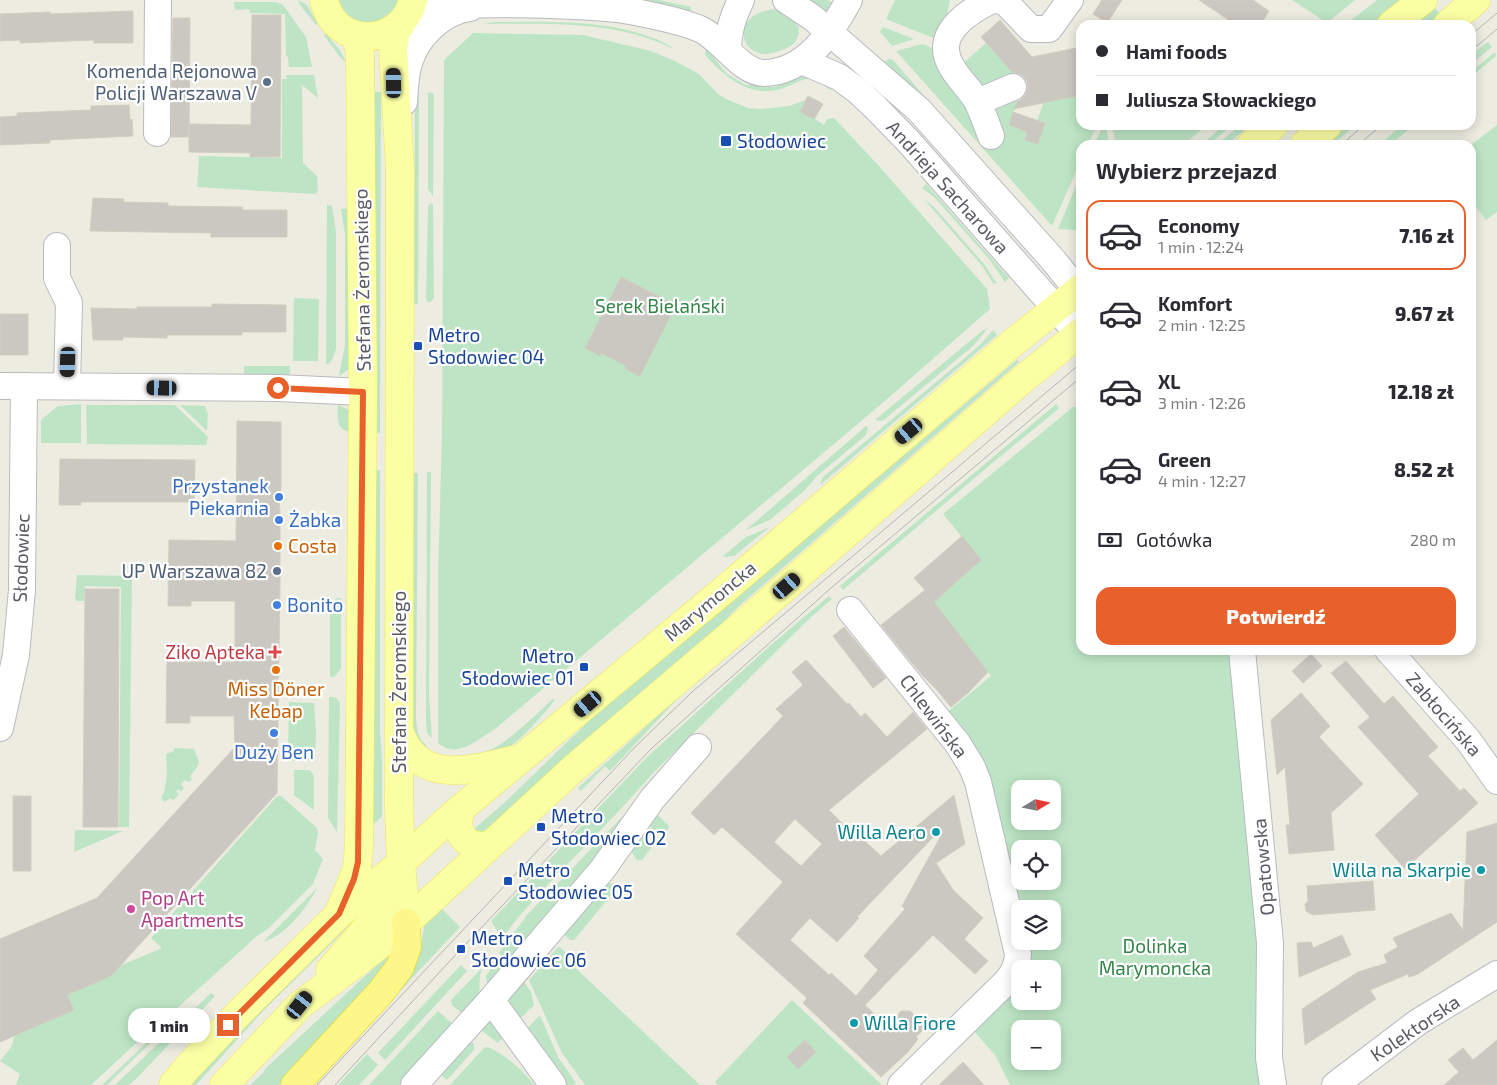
<!DOCTYPE html>
<html lang="pl">
<head>
<meta charset="utf-8">
<style>
  :root { --surface:#fff; --page:#f2f2f3; --text:#2b2b33; --muted:#7c7c81; --line:#e1e1e2; --accent:#e8612b }
  body { margin:0; font-family:"Exo 2",sans-serif; background:var(--page); color:var(--text); height:100vh; display:flex; flex-direction:column; font-size:19px; white-space:nowrap }
  * { box-sizing:border-box; margin:0 }
  p { font-size:16px; color:var(--muted) }
  .icon { flex:none; width:28px; height:28px; fill:none; stroke:currentColor; stroke-width:2; stroke-linecap:round; stroke-linejoin:round }
  .map { position:relative; flex:1; overflow:hidden }
  .panel { position:absolute; left:1076px; top:140px; width:400px; height:515px; display:flex; flex-direction:column; background:var(--surface); border-radius:15px; box-shadow:0 2px 12px #0003 }
  .panel>* { flex:none }
  .guide { position:absolute; left:1076px; top:20px; width:400px; height:110px; border-radius:15px; box-shadow:0 2px 12px #0003; display:grid; align-content:center; height:110px; padding:0 20px; background:var(--surface) }
  .needle { width:32px; rotate:80deg }
  .fabs { position:absolute; left:1011px; top:780px; display:grid; gap:10px }
  .fabs a { display:grid; place-items:center; width:50px; height:50px; border-radius:10px; background:var(--surface); box-shadow:0 2px 12px #0003; font-size:25px }
  .end { position:absolute; width:22px; height:22px; margin:-11px; border:6px solid #e8612b; background:#fff; box-shadow:0 0 0 2px #fff }
  .from { border-radius:50% }
  .bubble { position:absolute; height:35px; border-radius:15px; background:var(--surface); box-shadow:0 2px 12px #0003; font-size:16px; font-weight:800; line-height:35px; text-align:center }
  .car { position:absolute; width:15px; height:30px; margin:-15px -8px; border-radius:6px; box-shadow:0 0 4px 1px #0007; background:linear-gradient(#222 24%,#8ab4d8 0 40%,#222 0 76%,#8ab4d8 0 86%,#222 0) }
  .guide b { display:flex; align-items:center; gap:18px; height:48px; font-size:19px }
  .guide b+b { border-top:1px solid var(--line) }
  .guide i { width:12px; height:12px; background:var(--text) }
  ul { padding:0; list-style:none }
  li { display:flex; align-items:center; gap:15px; height:70px; margin:0 10px 8px; padding:0 10px; border:2px solid transparent; border-radius:15px }
  li div { flex:1 }
  li b { display:block; font-size:19px }
  li em { font-style:normal; font-weight:800 }
  li.current { border-color:var(--accent) }
  li>.icon { width:45px; height:45px; stroke-width:1.5 }
  h2 { padding:0 20px; font-size:22px; line-height:60px }
  .pay { display:flex; align-items:center; gap:12px; height:55px; padding:0 20px; font-size:19px }
  .pay p { margin-inline-start:auto }
  .cta { display:flex; gap:10px; margin-top:auto; padding:10px 20px }
  .cta a { flex:1; height:58px; border-radius:15px; background:var(--accent); color:#fff; font-size:20px; font-weight:800; line-height:58px; text-align:center }
  .map>svg:first-child { display:block }
</style>
</head>
<body>
<div class="map">
<svg width="1497" height="1085" viewBox="0 0 1497 1085">
  <rect width="100%" height="100%" fill="#edece1"/>
  <g fill="#bde5c5" fill-rule="evenodd">
    <polygon points="298,0 307,5 318,24 316,25 300,5"/>
    <path d="M339,0H399C397,4 395,11 392,14C374,33 346,23 339,0Z"/>
    <polygon points="635,0 659,0 691,7 690,15"/>
    <polygon points="807,0 828,0 834,4 825,20"/>
    <polygon points="895,0 950,0 941,41 886,19"/>
    <polygon points="1292,0 1355,0 1327,23"/>
    <polygon points="1377,0 1405,0 1374,25 1345,25"/>
    <polygon points="234,2 276,2 283,5 306,37 312,67 289,67 288,57 286,56 285,14 250,13 249,9 235,10"/>
    <polygon points="1434,7 1441,15 1429,25 1416,25"/>
    <path d="M773,9C785,13 792,17 799,28C799,38 795,45 785,49C778,51 770,55 763,54C741,51 737,26 755,15C760,11 767,11 773,9Z"/>
    <path d="M493,22C550,22 621,18 672,47L671,48C616,20 544,24 484,24Z"/>
    <polygon points="883,27 914,39 892,46 880,32"/>
    <path d="M473,33L583,35L651,51L675,61L699,74L718,94L726,99L748,108L761,109L789,106L806,100L809,96L823,104L815,119L824,125L827,119L834,118L878,165L987,289L990,309L879,406L495,729C477,739 458,760 438,743V576L442,433L444,60Z"/>
    <polygon points="323,34 327,35 339,49 347,63 340,57"/>
    <polygon points="1488,42 1492,47 1471,64 1471,55"/>
    <polygon points="986,43 1016,76 989,92 959,67"/>
    <polygon points="922,44 939,51 989,108 1020,92 1009,125 1027,132 1025,139 1037,121 1044,101 1081,94 1081,125 1097,125 1088,145 1081,145 1081,160 1052,226 896,51"/>
    <path d="M706,48L727,74L746,85L774,87L804,76H811L833,86L831,90C825,86 817,80 810,79C801,78 791,86 781,89C749,98 725,77 705,55Z"/>
    <polygon points="1495,52 1496,56 1471,77 1471,72"/>
    <polygon points="889,59 893,60 931,104 883,63"/>
    <polygon points="286,75 314,75 318,98 302,85 303,163 317,176 318,192 315,194 197,187 199,156 282,158 282,79 287,79"/>
    <polygon points="375,92 381,92 380,433 373,432"/>
    <polygon points="428,92 434,94 433,196 428,189"/>
    <polygon points="415,93 419,93 418,304 414,304"/>
    <polygon points="1103,125 1106,125 1109,145 1094,145"/>
    <polygon points="1112,125 1207,125 1183,145 1116,145"/>
    <polygon points="1224,125 1232,125 1208,145 1201,145"/>
    <polygon points="1240,125 1251,125 1226,145 1217,145"/>
    <polygon points="1346,125 1356,125 1332,145 1322,145"/>
    <polygon points="1402,125 1414,125 1390,145 1379,145"/>
    <polygon points="1497,125 1497,212 1486,220 1471,200 1471,145"/>
    <polygon points="1081,174 1081,228 1075,230 1058,229"/>
    <polygon points="926,184 1009,278 1005,282 989,259 935,198 922,188"/>
    <polygon points="923,198 934,207 984,264 997,284 993,283 983,267"/>
    <polygon points="430,203 433,204 434,297 431,302 427,302 426,297 428,207"/>
    <polygon points="327,205 332,206 336,232 336,349 331,362 326,365"/>
    <path d="M352,208L351,362L349,369L339,376C340,365 344,355 345,344V235L341,209Z"/>
    <polygon points="294,298 319,299 318,361 293,361"/>
    <polygon points="988,328 973,346 885,419 882,421 875,420 982,331"/>
    <polygon points="993,330 997,335 820,485 823,477 979,346"/>
    <polygon points="1017,360 1019,362 738,607 694,653 479,838 474,829 504,803 589,721"/>
    <polygon points="244,366 290,366 290,376 247,376 244,373"/>
    <polygon points="81,404 81,443 41,443 41,420 58,406"/>
    <polygon points="1056,404 1059,408 1056,411 996,460 843,590 840,586"/>
    <polygon points="86,405 175,405 208,437 206,445 87,444"/>
    <polygon points="180,405 205,406 208,414 207,431"/>
    <path d="M338,405L349,410L351,415L349,432C335,428 338,417 338,405Z"/>
    <path d="M1073,407H1081V650H1233L1258,942L1260,1085H1010L995,1055L973,1030L1020,982V1001H1052V969H1029L1030,949L1028,941H1052V909H1021L945,714L991,676L934,602L981,560L943,514ZM1020,789H1052V821H1020ZM1020,849H1052V881H1020ZM1020,1029H1052V1061H1020Z"/>
    <polygon points="866,426 868,428 866,435 817,476 805,490 770,520 746,530"/>
    <polygon points="380,470 380,731 382,759 382,816 371,827 372,471"/>
    <polygon points="427,472 431,472 429,695 432,738 427,733 426,719"/>
    <path d="M413,473H418L416,717C417,728 417,738 426,745V756L415,742L412,724Z"/>
    <polygon points="770,527 734,556 722,557 746,537"/>
    <polygon points="77,575 132,576 129,827 119,827 121,587 85,586 84,601 77,601 75,598"/>
    <path d="M829,596L832,599L809,619L654,772C623,808 590,841 557,875C538,895 518,916 502,939L491,921L646,758L772,644Z"/>
    <polygon points="337,598 341,598 341,669 334,677 330,677 330,605"/>
    <polygon points="681,695 610,771 605,766 581,791 578,788"/>
    <polygon points="329,697 335,697 340,702 337,832 328,818"/>
    <path d="M553,699L555,700C544,714 514,749 498,753C483,757 466,756 451,758C462,753 475,757 486,752C508,743 535,715 553,699Z"/>
    <polygon points="289,702 314,703 316,731 315,757 310,761 293,761 288,751"/>
    <path d="M174,748L194,749C200,765 202,761 190,776L192,779L189,782L185,780L181,784L184,788L181,791L178,789L176,792L179,794L173,801L171,798L164,802L161,797L164,793L167,774L166,754L174,751Z"/>
    <polygon points="294,770 310,770 314,776 314,810 294,795"/>
    <polygon points="277,796 281,796 317,828 318,833 315,850 323,859 313,884 269,928 257,936 175,1010 161,1020 91,1085 16,1085 20,1074 0,1061 12,1046 20,1008 162,948 151,938"/>
    <polygon points="657,814 668,825 669,828 664,835 660,835 647,824"/>
    <polygon points="620,819 624,823 513,961 507,961 499,953 527,915"/>
    <polygon points="75,830 123,831 74,852"/>
    <polygon points="640,833 652,844 652,847 642,860 637,860 631,851"/>
    <polygon points="606,883 617,884 617,888 574,940 570,940 562,933"/>
    <path d="M317,888C306,909 286,935 263,942Z"/>
    <polygon points="440,907 460,927 312,1085 420,948 425,923"/>
    <polygon points="357,917 357,918 264,1010 196,1085 190,1085 238,1033"/>
    <polygon points="560,947 570,957 568,961 700,1085 585,1085 562,1053 529,980 557,948"/>
    <polygon points="393,950 393,953 356,1003 279,1085 250,1085 264,1072 265,1069"/>
    <polygon points="497,959 503,964 506,970 490,984 487,983 486,976"/>
    <polygon points="461,965 467,971 385,1060 378,1053"/>
    <polygon points="482,968 480,975 479,1000 464,1015 452,1005 451,1000"/>
    <path d="M518,981L524,982L531,992L534,1005L518,1021C507,1001 507,1001 518,981Z"/>
    <polygon points="211,993 215,996 136,1079 129,1085 115,1085"/>
    <polygon points="792,1000 793,1001 882,1085 718,1085 715,1082"/>
    <polygon points="438,1011 455,1026 402,1085 369,1085"/>
    <polygon points="180,1014 107,1085 102,1085 160,1030"/>
    <polygon points="539,1016 541,1017 558,1057 576,1083 573,1085 563,1085 525,1031"/>
    <polygon points="487,1022 492,1023 506,1034 498,1043 477,1027"/>
    <polygon points="467,1037 474,1044 474,1050 447,1080 437,1071"/>
    <path d="M486,1047C502,1051 525,1072 534,1085H450L483,1049Z"/>
    <polygon points="367,1054 378,1065 359,1085 338,1085"/>
  </g>
  <g fill="#cac8c0" stroke="#d1cfbf" fill-rule="evenodd">
    <polygon points="1102,0 1122,0 1109,20 1103,20 1093,14"/>
    <polygon points="1199,0 1253,0 1269,11 1260,25 1236,25"/>
    <polygon points="133,11 133,43 94,43 94,40 20,43 20,40 0,41 0,14 50,12 50,14"/>
    <polygon points="252,15 281,15 280,157 250,157 250,153 189,152 189,124 251,125"/>
    <polygon points="173,18 190,18 189,137 171,137"/>
    <polygon points="1000,20 1032,57 1081,47 1081,95 1014,109 1017,102 1025,96 1028,88 1027,81 1022,75 1012,72 981,37"/>
    <polygon points="808,96 823,104 814,119 800,112"/>
    <polygon points="129,105 130,120 132,119 133,136 50,140 50,143 0,145 0,117 17,116 17,113 91,110 91,106"/>
    <polygon points="1013,112 1045,123 1038,144 1025,140 1027,132 1009,125"/>
    <polygon points="93,198 124,199 123,202 168,203 168,206 242,207 243,210 287,210 287,237 211,237 211,233 90,231"/>
    <polygon points="621,277 676,305 640,376 625,369 626,366 601,353 600,356 585,348"/>
    <polygon points="212,304 286,305 286,332 242,332 242,335 167,335 167,338 123,337 123,340 93,340 91,308 137,309 137,307 212,307"/>
    <rect x="0" y="314" width="28" height="41"/>
    <polygon points="237,421 281,422 281,488 279,509 280,509 280,583 277,793 111,976 67,995 74,1010 0,1042 0,939 97,898 235,747 234,716 190,716 190,723 166,723 167,662 235,662 235,601 191,601 191,606 168,606 169,540 236,541"/>
    <polygon points="60,459 195,460 194,502 81,502 81,505 59,505"/>
    <polygon points="962,536 981,560 934,602 988,672 968,693 951,707 936,689 922,675 881,625 925,590 914,578"/>
    <polygon points="85,589 119,589 118,827 83,827"/>
    <polygon points="844,627 886,678 873,688 833,636"/>
    <polygon points="1311,654 1322,666 1303,683 1292,671"/>
    <path d="M806,660L847,704L849,703L861,717L865,713L887,737L913,712L927,729L829,810L853,834L855,832L881,856L954,795L965,844L936,863L953,890L983,918L964,939L988,961L975,974L933,935L865,1005L888,1027L901,1011H910L923,1023L924,1029L916,1037L918,1039L908,1052L881,1077L803,1003L807,998L736,934L783,882L722,827L714,835L691,813L783,716L776,709L803,685L792,672ZM795,819L822,844L801,866L774,842ZM940,830L943,832L902,906L905,909L864,956L878,970L856,996L831,973L829,975L790,940L810,918L837,942L859,918L857,917Z"/>
    <polygon points="1346,661 1384,704 1393,696 1438,747 1428,756 1460,791 1464,788 1478,803 1405,869 1375,835 1419,794 1358,727 1370,717 1331,673"/>
    <polygon points="1301,693 1330,726 1319,737 1363,784 1331,813 1334,850 1289,854 1286,825 1290,825 1285,767 1277,775 1271,720"/>
    <rect x="13" y="796" width="18" height="75"/>
    <polygon points="1497,823 1497,922 1418,974 1409,977 1408,974 1370,990 1376,999 1305,1045 1302,1009 1358,972 1387,963 1384,955 1398,947 1393,938 1451,913 1463,930 1464,907 1468,905 1464,906 1467,832"/>
    <polygon points="1373,881 1375,910 1313,915 1306,911 1305,904 1308,901 1307,886"/>
    <polygon points="1342,935 1351,955 1299,977 1297,943 1311,942 1313,948"/>
    <polygon points="805,1040 816,1052 798,1069 787,1057"/>
    <polygon points="1497,1040 1497,1085 1444,1085 1459,1072 1448,1060 1463,1048 1473,1060"/>
    <polygon points="963,1062 984,1085 939,1085"/>
  </g>
  <g fill="none" stroke-linecap="round" stroke-linejoin="round">
    <defs>
      <g id="minor">
        <polyline points="786,0 813,18 919,110 1054,261 1081,295"/>
        <polyline points="996,0 1005,2 1031,29 1049,29 1070,0"/>
        <path d="M410,11C435,0 595,4 630,11C651,15 681,21 700,29C722,39 741,73 764,73C806,72 831,33 849,0"/>
        <path d="M728,50C728,31 733,17 741,0"/>
        <polyline points="802,61 839,77 858,91 875,107 909,142 1081,337"/>
        <path d="M404,102C405,89 405,76 409,63C417,36 442,12 470,8"/>
        <polyline points="978,102 1013,87"/>
        <polyline points="157,133 158,0"/>
        <path d="M991,136C987,125 983,114 978,103C972,91 960,81 953,69C931,36 965,13 992,0"/>
        <polyline points="57,246 57,278 69,303 67,386"/>
        <polyline points="0,386 278,388 363,392"/>
        <path d="M850,610L958,744L972,767L978,782L1018,954C1017,966 1014,973 1006,982L901,1085"/>
        <polyline points="1242,650 1270,943 1269,1058 1273,1085"/>
        <polyline points="1388,650 1468,740 1497,781"/>
        <polyline points="0,728 16,655 22,590 24,386"/>
        <polyline points="491,1000 553,1085"/>
        <polyline points="414,1085 491,1000 602,870 653,798 698,747"/>
        <polyline points="1335,1085 1418,1022 1497,974"/>
      </g>
      <g id="major">
        <path d="M324,0C334,49 401,48 413,0"/>
        <polyline points="401,24 396,32 393,48 400,169 399,807 401,863 406,923"/>
        <polyline points="1391,25 1423,0"/>
        <polyline points="1447,25 1476,0"/>
        <polyline points="1251,145 1274,125"/>
        <polyline points="1304,145 1328,125"/>
        <path d="M399,730C418,787 472,770 517,759"/>
        <path d="M462,808C452,829 464,850 489,845"/>
        <polyline points="340,910 357,869 359,845 363,392 360,54 358,43 353,34"/>
        <polyline points="330,970 383,908 392,893 399,871"/>
        <polyline points="173,1085 187,1068 241,1011 339,914 401,863 453,815 730,585 1014,342 1081,288"/>
        <polyline points="224,1085 300,1005 377,947 406,923 574,768 742,625 1023,379 1081,332"/>
      </g>
      <polyline id="highway" points="295,1085 381,992 400,967 407,947 406,923"/>
    </defs>
    <use href="#minor" stroke="#b9bac0" stroke-width="28"/>
    <use href="#major" stroke="#f0e556" stroke-width="29"/>
    <use href="#highway" stroke="#ecd301" stroke-width="29"/>
    <use href="#minor" stroke="#fff" stroke-width="26"/>
    <use href="#major" stroke="#fbffa4" stroke-width="28"/>
    <use href="#highway" stroke="#fcf788" stroke-width="28"/>
    <g stroke="#b4b4b5" stroke-width="1">
      <polyline points="1471,35 1497,13"/>
      <polyline points="1471,51 1497,29"/>
      <polyline points="1341,145 1364,125"/>
      <polyline points="1358,145 1382,125"/>
      <polyline points="317,1085 637,745 692,692 1081,363"/>
      <polyline points="335,1085 461,949 651,749 831,588 1081,377"/>
    </g>
  </g>
  <g fill="none" stroke-linecap="round" stroke-linejoin="round">
    <polyline stroke="#e8612b" stroke-width="6" points="228,1025 339,914 354,879 358,862 363,392 278,388"/>
  </g>
  <g fill="#5c6f8a" stroke="#fff" stroke-width="2">
    <circle cx="267" cy="82" r="5"/>
    <circle cx="277" cy="571" r="5"/>
  </g>
  <g fill="#1a4fb4" stroke="#fff" stroke-width="2">
    <rect x="720" y="135" width="12" height="12" rx="2.5"/>
    <rect x="413" y="341" width="10" height="10" rx="2.5"/>
    <rect x="579" y="662" width="10" height="10" rx="2.5"/>
    <rect x="536" y="822" width="10" height="10" rx="2.5"/>
    <rect x="503" y="876" width="10" height="10" rx="2.5"/>
    <rect x="456" y="944" width="10" height="10" rx="2.5"/>
  </g>
  <g fill="#3f7fe0" stroke="#fff" stroke-width="2">
    <circle cx="279" cy="497" r="5"/>
    <circle cx="279" cy="520" r="5"/>
    <circle cx="277" cy="605" r="5"/>
    <circle cx="274" cy="733" r="5"/>
  </g>
  <g fill="#e8710a" stroke="#fff" stroke-width="2">
    <circle cx="278" cy="546" r="5"/>
    <circle cx="276" cy="670" r="5"/>
  </g>
  <path fill="#e0444e" stroke="#fff" stroke-width="2" d="M272.5 644.5h5v5h5v5h-5v5h-5v-5h-5v-5h5z"/>
  <g fill="#0f9aa8" stroke="#fff" stroke-width="2">
    <circle cx="936" cy="832" r="5"/>
    <circle cx="1481" cy="870" r="5"/>
    <circle cx="854" cy="1023" r="5"/>
  </g>
  <circle fill="#d1479c" stroke="#fff" stroke-width="2" cx="131" cy="909" r="5"/>
  <g text-anchor="middle" stroke-width="4.5" stroke-linejoin="round" paint-order="stroke">
    <g font-size="19" fill="#4e5e75" stroke="#fff" text-anchor="end">
      <text x="257" y="78">Komenda Rejonowa<tspan x="257" dy="22">Policji Warszawa V</tspan></text>
      <text x="267" y="578">UP Warszawa 82</text>
    </g>
    <g font-size="19" fill="#164399" stroke="#fff" text-anchor="start">
      <text x="737" y="148">Słodowiec</text>
      <text x="428" y="342">Metro<tspan x="428" dy="22">Słodowiec 04</tspan></text>
      <text x="574" y="663" text-anchor="end">Metro<tspan x="574" dy="22">Słodowiec 01</tspan></text>
      <text x="551" y="823">Metro<tspan x="551" dy="22">Słodowiec 02</tspan></text>
      <text x="518" y="877">Metro<tspan x="518" dy="22">Słodowiec 05</tspan></text>
      <text x="471" y="945">Metro<tspan x="471" dy="22">Słodowiec 06</tspan></text>
    </g>
    <g font-size="19" fill="#5a5b62" stroke="#fff">
      <text transform="translate(948 187) rotate(48)" y="7">Andrieja Sacharowa</text>
      <text transform="translate(362 280) rotate(-91)" y="7">Stefana Żeromskiego</text>
      <text transform="translate(21 558) rotate(-88)" y="7">Słodowiec</text>
      <text transform="translate(710 601) rotate(-40)" y="7">Marymoncka</text>
      <text transform="translate(399 682) rotate(-90)" y="7">Stefana Żeromskiego</text>
      <text transform="translate(1444 714) rotate(49)" y="7">Zabłocińska</text>
      <text transform="translate(934 716) rotate(53)" y="7">Chlewińska</text>
      <text transform="translate(1263 867) rotate(-95)" y="7">Opatowska</text>
      <text transform="translate(1415 1028) rotate(-34)" y="7">Kolektorska</text>
    </g>
    <g font-size="19" fill="#358549" stroke="#fff">
      <text x="660" y="313">Serek Bielański</text>
      <text x="1155" y="953">Dolinka<tspan x="1155" dy="22">Marymoncka</tspan></text>
    </g>
    <g font-size="19" fill="#366cbe" stroke="#fff" text-anchor="start">
      <text x="269" y="493" text-anchor="end">Przystanek<tspan x="269" dy="22">Piekarnia</tspan></text>
      <text x="289" y="527">Żabka</text>
      <text x="287" y="612">Bonito</text>
      <text x="274" y="759" text-anchor="middle">Duży Ben</text>
    </g>
    <g font-size="19" fill="#c56008" stroke="#fff" text-anchor="start">
      <text x="288" y="553">Costa</text>
      <text x="276" y="696" text-anchor="middle">Miss Döner<tspan x="276" dy="22">Kebap</tspan></text>
    </g>
    <g font-size="19" fill="#be3a42" stroke="#fff" text-anchor="end">
      <text x="265" y="659">Ziko Apteka</text>
    </g>
    <g font-size="19" fill="#0d838f" stroke="#fff" text-anchor="end">
      <text x="926" y="839">Willa Aero</text>
      <text x="1471" y="877">Willa na Skarpie</text>
      <text x="864" y="1030" text-anchor="start">Willa Fiore</text>
    </g>
    <g font-size="19" fill="#b23c85" stroke="#fff" text-anchor="start">
      <text x="141" y="905">Pop Art<tspan x="141" dy="22">Apartments</tspan></text>
    </g>
  </g>
</svg>
<div class="fabs">
<a><svg class="needle" viewBox="-14 -14 28 28"><path d="M0-13l5 13h-10z" fill="#e53935"/><path d="M0 13l5-13h-10z" fill="#7c7c81"/></svg></a>
<a><svg class="icon" aria-label="locate" viewBox="0 0 24 24"><circle cx="12" cy="12" r="6"/><path d="M12 2v4M12 18v4M2 12h4M18 12h4"/></svg></a>
<a><svg class="icon" aria-label="layers" viewBox="0 0 24 24"><path d="M12 4l9 5-9 5-9-5zM3 14l9 5 9-5"/></svg></a>
<a>+</a>
<a>−</a>
</div>
<i class="end from" style="left:278px;top:388px"></i>
<i class="end" style="left:228px;top:1025px"></i>
<div class="bubble" style="left:128px;top:1008px;width:82px">1 min</div>
<i class="car" style="left:394px;top:83px;rotate:359deg"></i>
<i class="car" style="left:68px;top:362px;rotate:182deg"></i>
<i class="car" style="left:162px;top:388px;rotate:271deg"></i>
<i class="car" style="left:909px;top:431px;rotate:230deg"></i>
<i class="car" style="left:787px;top:586px;rotate:49deg"></i>
<i class="car" style="left:588px;top:704px;rotate:230deg"></i>
<i class="car" style="left:300px;top:1005px;rotate:39deg"></i>
<div class="guide">
<b><i class="from"></i>Hami foods</b>
<b><i></i>Juliusza Słowackiego</b>
</div>
<section class="panel">
<h2>Wybierz przejazd</h2>
<ul>
<li class="current"><svg class="icon" aria-label="car" viewBox="0 0 24 24"><path d="M5 17H2v-5l4-1 3-4h7l3 4 3 1v5h-3M9 17h6M6 11h13"/><circle cx="7" cy="17" r="2"/><circle cx="17" cy="17" r="2"/></svg><div><b>Economy</b><p>1 min · 12:24</p></div><em>7.16 zł</em></li>
<li><svg class="icon" aria-label="car" viewBox="0 0 24 24"><path d="M5 17H2v-5l4-1 3-4h7l3 4 3 1v5h-3M9 17h6M6 11h13"/><circle cx="7" cy="17" r="2"/><circle cx="17" cy="17" r="2"/></svg><div><b>Komfort</b><p>2 min · 12:25</p></div><em>9.67 zł</em></li>
<li><svg class="icon" aria-label="car" viewBox="0 0 24 24"><path d="M5 17H2v-5l4-1 3-4h7l3 4 3 1v5h-3M9 17h6M6 11h13"/><circle cx="7" cy="17" r="2"/><circle cx="17" cy="17" r="2"/></svg><div><b>XL</b><p>3 min · 12:26</p></div><em>12.18 zł</em></li>
<li><svg class="icon" aria-label="car" viewBox="0 0 24 24"><path d="M5 17H2v-5l4-1 3-4h7l3 4 3 1v5h-3M9 17h6M6 11h13"/><circle cx="7" cy="17" r="2"/><circle cx="17" cy="17" r="2"/></svg><div><b>Green</b><p>4 min · 12:27</p></div><em>8.52 zł</em></li>
</ul>
<div class="pay"><svg class="icon" aria-label="cash" viewBox="0 0 24 24"><path d="M3 7h18v10H3z"/><circle cx="12" cy="12" r="2"/></svg>Gotówka<p>280 m</p></div>
<div class="cta"><a>Potwierdź</a></div>
</section>
</div>
</body>
</html>
